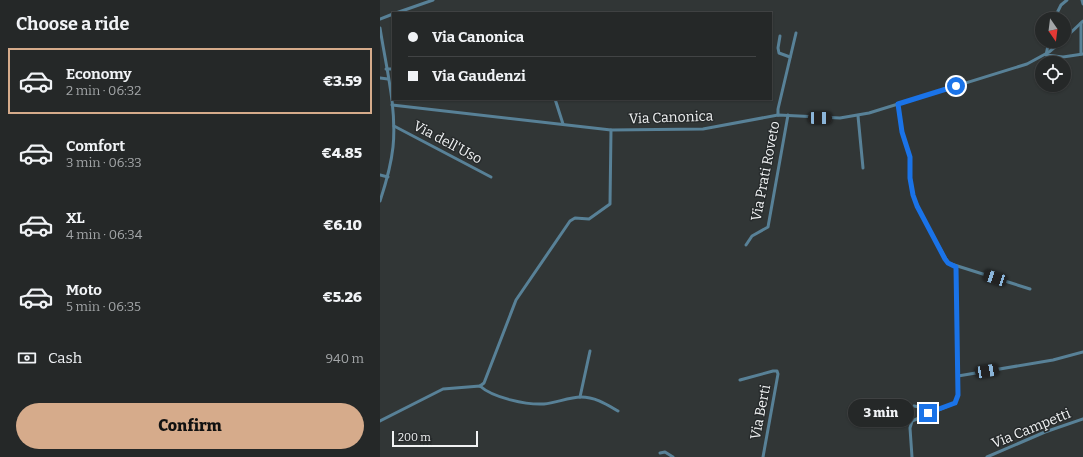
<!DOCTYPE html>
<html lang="en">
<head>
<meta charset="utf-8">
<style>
  :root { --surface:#252828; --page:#313434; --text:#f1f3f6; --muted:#a3a6a8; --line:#424445; --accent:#d6ab8b }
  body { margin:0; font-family:Bitter,serif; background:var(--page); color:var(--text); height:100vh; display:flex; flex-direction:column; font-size:15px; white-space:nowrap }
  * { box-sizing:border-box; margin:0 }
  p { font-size:13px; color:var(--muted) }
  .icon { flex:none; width:22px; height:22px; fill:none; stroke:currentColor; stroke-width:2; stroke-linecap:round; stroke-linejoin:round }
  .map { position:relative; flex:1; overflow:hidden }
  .details { display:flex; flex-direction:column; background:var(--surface); width:380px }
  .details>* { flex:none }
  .top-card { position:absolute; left:12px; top:12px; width:380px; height:88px; border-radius:0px; box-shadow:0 1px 3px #0004,0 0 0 1px var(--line); display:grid; align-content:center; height:88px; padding:0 16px; background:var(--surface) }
  .needle { width:26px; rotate:166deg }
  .tools { position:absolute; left:655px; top:12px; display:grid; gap:8px }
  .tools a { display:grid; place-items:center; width:36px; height:36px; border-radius:50%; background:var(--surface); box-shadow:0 1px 3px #0004,0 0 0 1px var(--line); font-size:20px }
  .scale { position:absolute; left:12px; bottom:10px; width:86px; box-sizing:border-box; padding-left:4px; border:2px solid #f0f2f3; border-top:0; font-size:11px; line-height:14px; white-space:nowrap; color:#f0f2f3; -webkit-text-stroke:3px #272b2c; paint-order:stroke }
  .end { position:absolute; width:18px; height:18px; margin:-9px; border:5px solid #1a73e8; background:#fff; box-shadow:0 0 0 2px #fff }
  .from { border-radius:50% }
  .bubble { position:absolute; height:28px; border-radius:14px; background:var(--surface); box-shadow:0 1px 3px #0004,0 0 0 1px var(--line); font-size:13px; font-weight:800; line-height:28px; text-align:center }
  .car { position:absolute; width:12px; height:24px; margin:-12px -6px; border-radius:5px; box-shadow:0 0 3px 1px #0007; background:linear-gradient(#222 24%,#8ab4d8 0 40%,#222 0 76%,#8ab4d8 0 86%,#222 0) }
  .top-card b { display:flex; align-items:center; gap:14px; height:38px; font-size:15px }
  .top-card b+b { border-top:1px solid var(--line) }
  .top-card i { width:10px; height:10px; background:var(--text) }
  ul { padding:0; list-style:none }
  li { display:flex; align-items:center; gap:12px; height:66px; margin:0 8px 6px; padding:0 8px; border:2px solid transparent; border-radius:0px }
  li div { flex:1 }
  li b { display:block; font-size:15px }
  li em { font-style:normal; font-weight:800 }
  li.on { border-color:var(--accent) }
  li>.icon { width:36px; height:36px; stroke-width:1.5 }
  h2 { padding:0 16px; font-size:18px; line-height:48px }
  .pay { display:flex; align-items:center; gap:10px; height:44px; padding:0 16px; font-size:15px }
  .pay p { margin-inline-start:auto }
  .action { display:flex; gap:8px; margin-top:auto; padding:8px 16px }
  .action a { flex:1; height:46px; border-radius:24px; background:var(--accent); color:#111; font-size:16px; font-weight:800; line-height:46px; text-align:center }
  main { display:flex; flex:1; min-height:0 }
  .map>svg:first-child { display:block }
</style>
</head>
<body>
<main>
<section class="details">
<h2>Choose a ride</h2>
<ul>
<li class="on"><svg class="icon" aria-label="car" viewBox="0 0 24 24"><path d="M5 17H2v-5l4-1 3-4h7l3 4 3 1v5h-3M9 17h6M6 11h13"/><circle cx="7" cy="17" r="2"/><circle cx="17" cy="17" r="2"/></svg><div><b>Economy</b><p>2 min · 06:32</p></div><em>€3.59</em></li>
<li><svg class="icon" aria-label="car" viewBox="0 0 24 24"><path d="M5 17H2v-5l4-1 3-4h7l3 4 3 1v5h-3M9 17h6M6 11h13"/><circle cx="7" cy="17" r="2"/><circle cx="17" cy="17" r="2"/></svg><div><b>Comfort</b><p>3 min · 06:33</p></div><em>€4.85</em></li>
<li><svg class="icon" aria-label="car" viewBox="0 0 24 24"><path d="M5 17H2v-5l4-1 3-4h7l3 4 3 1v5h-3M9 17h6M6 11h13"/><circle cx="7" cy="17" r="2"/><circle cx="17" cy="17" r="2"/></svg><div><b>XL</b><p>4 min · 06:34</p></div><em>€6.10</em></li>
<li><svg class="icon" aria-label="car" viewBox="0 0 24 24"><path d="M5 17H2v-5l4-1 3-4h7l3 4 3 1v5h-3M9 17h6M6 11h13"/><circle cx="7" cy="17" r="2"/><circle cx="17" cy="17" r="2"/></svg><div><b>Moto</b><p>5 min · 06:35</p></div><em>€5.26</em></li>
</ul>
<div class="pay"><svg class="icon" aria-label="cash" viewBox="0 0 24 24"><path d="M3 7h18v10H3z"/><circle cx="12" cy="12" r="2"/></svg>Cash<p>940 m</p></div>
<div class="action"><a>Confirm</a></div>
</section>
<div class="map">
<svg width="703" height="457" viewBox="0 0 703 457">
  <rect width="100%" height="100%" fill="#313636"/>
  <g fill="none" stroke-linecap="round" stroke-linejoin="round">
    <g stroke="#588197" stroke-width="3">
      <polyline points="702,0 703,4"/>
      <polyline points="16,13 53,0"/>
      <polyline points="0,19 13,14"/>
      <polyline points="674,19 681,5 687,0"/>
      <polyline points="701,23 701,54"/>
      <path d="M0,28C6,67 17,108 13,147C11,166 6,183 0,201"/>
      <polyline points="400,36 398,48 399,53 410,57"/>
      <polyline points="684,39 703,21"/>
      <polyline points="669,41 666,55 683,57 703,54"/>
      <polyline points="6,69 13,69"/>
      <polyline points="0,78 8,79"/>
      <polyline points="175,99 183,124"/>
      <polyline points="518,104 522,132 530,157 530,178 533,195 542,216 568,263 650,289"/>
      <polyline points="12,105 231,130 323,129 398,115 460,118 489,113 647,64 669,52 682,41"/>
      <polyline points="398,115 398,109 416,33"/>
      <polyline points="478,116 483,168"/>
      <polyline points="14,126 111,177"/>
      <polyline points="0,175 8,177"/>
      <polyline points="366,245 372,236 388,227 408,115"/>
      <polyline points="578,376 673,360 703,352"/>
      <polyline points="360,380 393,371 397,371 398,374 383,457"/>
      <polyline points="100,386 104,383 136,300 190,221 195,218 209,219 230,204 231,130"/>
      <polyline points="200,397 210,351"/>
      <polyline points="534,406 545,408 548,413"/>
      <path d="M0,421L63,389L100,386C113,398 147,405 164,404C176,403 189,397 201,397C215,397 226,404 238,411"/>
      <polyline points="280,453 285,452 293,457"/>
      <polyline points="532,457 530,428 532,421 575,403 578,395 576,267"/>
      <polyline points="607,457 665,432 703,419"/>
    </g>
  </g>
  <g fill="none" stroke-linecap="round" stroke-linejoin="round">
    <polyline stroke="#1a73e8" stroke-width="5" points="548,413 575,403 578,395 576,267 568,263 565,259 537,206 533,195 530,178 530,157 522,132 518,104 576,86"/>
  </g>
  <g text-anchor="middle" stroke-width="3" stroke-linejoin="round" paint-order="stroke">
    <g font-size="14" fill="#f0f2f3" stroke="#272b2c">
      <text transform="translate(291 117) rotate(-2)" y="5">Via Canonica</text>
      <text transform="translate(68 142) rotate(28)" y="5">Via dell'Uso</text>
      <text transform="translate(385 171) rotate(-79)" y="5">Via Prati Roveto</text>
      <text transform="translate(380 412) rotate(-79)" y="5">Via Berti</text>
      <text transform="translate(651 428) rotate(-22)" y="5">Via Campetti</text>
    </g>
  </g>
</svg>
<div class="tools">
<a><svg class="needle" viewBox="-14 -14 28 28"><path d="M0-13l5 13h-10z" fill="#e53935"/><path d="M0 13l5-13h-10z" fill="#a3a6a8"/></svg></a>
<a><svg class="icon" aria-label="locate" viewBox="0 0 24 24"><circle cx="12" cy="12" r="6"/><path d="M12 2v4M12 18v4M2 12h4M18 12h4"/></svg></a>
</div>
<div class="scale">200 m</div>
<i class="end from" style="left:576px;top:86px"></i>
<i class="end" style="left:548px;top:413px"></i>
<div class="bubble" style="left:468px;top:399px;width:66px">3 min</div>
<i class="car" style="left:440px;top:118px;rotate:91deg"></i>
<i class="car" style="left:615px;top:278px;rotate:288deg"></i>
<i class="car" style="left:607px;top:371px;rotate:80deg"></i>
<div class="top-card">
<b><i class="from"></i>Via Canonica</b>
<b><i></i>Via Gaudenzi</b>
</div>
</div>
</main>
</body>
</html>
